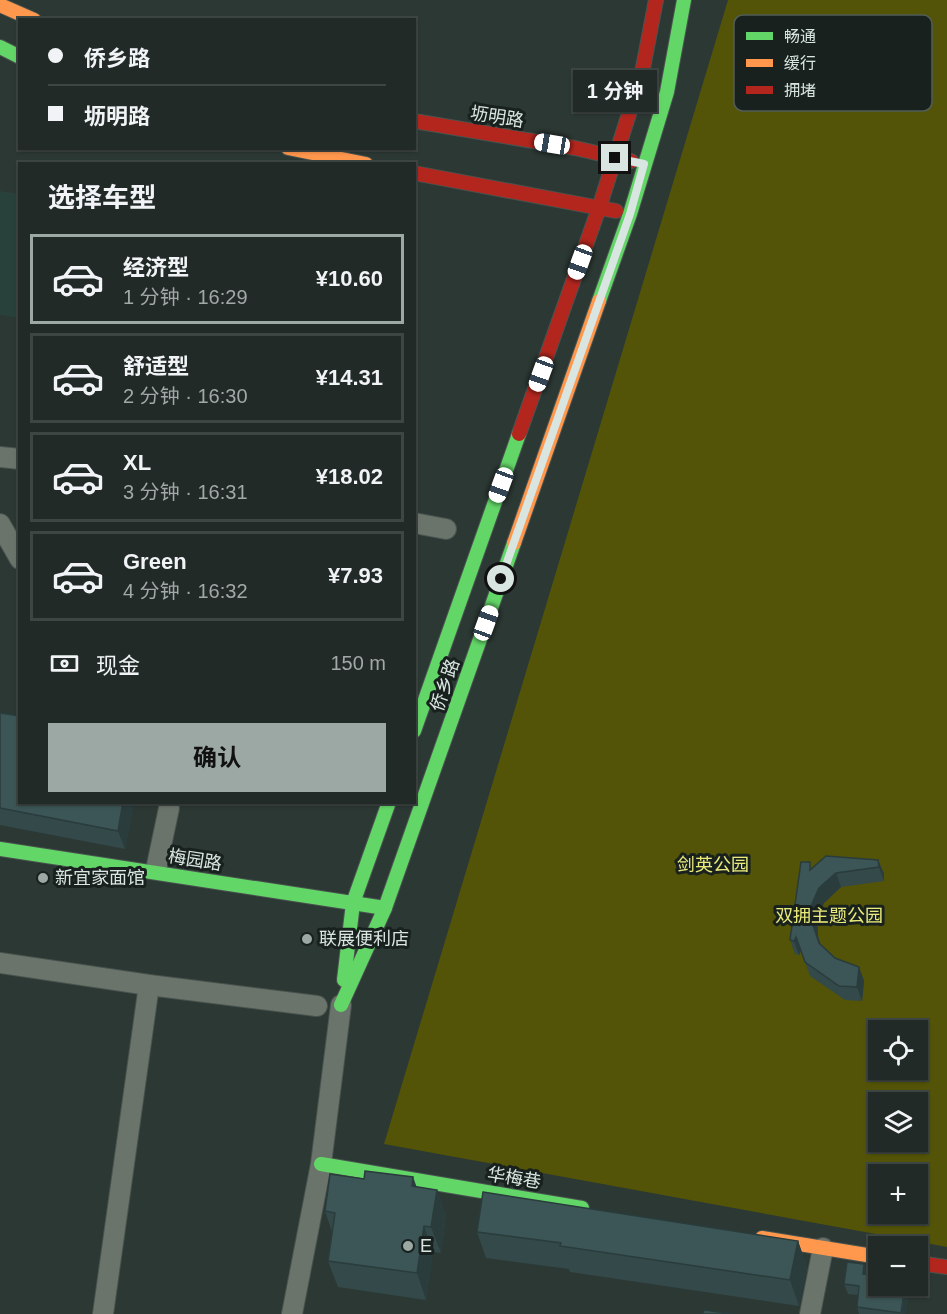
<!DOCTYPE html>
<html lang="zh">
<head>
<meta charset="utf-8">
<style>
  :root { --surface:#212a27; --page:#2d3633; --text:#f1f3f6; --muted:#a2a7a7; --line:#3e4644; --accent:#9ca8a4 }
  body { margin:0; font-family:Arial,"Noto Sans SC",sans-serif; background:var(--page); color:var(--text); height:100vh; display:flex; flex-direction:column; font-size:22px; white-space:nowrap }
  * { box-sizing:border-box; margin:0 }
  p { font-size:20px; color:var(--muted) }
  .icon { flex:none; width:33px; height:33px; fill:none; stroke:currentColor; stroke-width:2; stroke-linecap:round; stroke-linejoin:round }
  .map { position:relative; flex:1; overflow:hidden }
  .sheet { position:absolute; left:18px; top:162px; width:398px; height:642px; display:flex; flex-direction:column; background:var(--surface); border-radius:0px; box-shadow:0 2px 4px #0004,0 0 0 2px var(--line) }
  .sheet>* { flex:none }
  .top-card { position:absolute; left:18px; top:18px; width:398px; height:132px; border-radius:0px; box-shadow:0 2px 4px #0004,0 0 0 2px var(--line); display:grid; align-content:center; height:132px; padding:0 30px; background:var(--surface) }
  .tools { position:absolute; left:868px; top:1020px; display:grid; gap:12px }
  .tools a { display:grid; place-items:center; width:60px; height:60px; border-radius:0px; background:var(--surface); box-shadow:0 2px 4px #0004,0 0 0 2px var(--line); font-size:30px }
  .end { position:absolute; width:27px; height:27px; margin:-14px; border:8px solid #d9e5e1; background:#111; box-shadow:0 0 0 3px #111 }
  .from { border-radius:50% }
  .bubble { position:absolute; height:42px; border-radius:0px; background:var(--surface); box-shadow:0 2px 4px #0004,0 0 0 2px var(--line); font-size:20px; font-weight:700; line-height:42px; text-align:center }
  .car { position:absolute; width:18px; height:36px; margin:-18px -9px; border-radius:8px; box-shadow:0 0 4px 2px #0007; background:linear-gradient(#fff 24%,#345 0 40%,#fff 0 76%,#345 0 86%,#fff 0) }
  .top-card b { display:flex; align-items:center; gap:21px; height:57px; font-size:22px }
  .top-card b+b { border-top:2px solid var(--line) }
  .top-card i { width:15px; height:15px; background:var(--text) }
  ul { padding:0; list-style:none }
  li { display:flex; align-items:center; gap:18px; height:90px; margin:0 12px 9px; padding:0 18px; border:3px solid var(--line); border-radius:0px }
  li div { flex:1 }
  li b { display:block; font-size:22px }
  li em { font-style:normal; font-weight:700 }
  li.selected { border-color:var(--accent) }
  li>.icon { width:54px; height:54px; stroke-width:1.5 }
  h2 { padding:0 30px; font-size:27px; line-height:72px }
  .pay { display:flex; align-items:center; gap:15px; height:66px; padding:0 30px; font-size:22px }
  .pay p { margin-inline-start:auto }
  .button { display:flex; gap:12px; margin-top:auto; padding:12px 30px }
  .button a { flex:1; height:69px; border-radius:0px; background:var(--accent); color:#111; font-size:24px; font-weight:700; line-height:69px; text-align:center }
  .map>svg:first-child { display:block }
</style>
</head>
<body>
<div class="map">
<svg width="947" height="1314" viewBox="0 0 947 1314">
  <rect width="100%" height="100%" fill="#2c3834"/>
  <polygon fill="#28423b" points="0,191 19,194 19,318 0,315"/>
  <path fill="#535407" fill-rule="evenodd" d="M728,0H947V1247L384,1144ZM879,1030H918V1070H879ZM879,1102H918V1142H879ZM879,1174H918V1214H879Z"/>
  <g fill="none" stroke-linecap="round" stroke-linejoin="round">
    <defs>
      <g id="street">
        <polyline points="0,457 20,459"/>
        <polyline points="414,523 446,529"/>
        <polyline points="0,524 20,559"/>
        <polyline points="157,865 169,808"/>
        <polyline points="0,963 149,985 317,1006"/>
        <polyline points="103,1314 149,985"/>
        <polyline points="292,1314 321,1164 341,1005"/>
        <polyline points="810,1314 823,1248"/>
      </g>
      <g id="fast">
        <polyline points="0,47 20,57"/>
        <polyline points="599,301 630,214 667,92 684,0"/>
        <polyline points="414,731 519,434"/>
        <polyline points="0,849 385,908"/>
        <polyline points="344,980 353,903 389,802"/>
        <polyline points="341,1005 385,908 514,543"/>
        <polyline points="321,1164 582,1208"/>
      </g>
      <g id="slow">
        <polyline points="0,5 34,20"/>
        <polyline points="288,148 366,164"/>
        <polyline points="514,543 599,301"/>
        <polyline points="762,1238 879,1257"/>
      </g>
      <g id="jam">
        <polyline points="414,121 575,148 631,161"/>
        <polyline points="414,173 616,211"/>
        <polyline points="519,434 599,208 642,73 656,0"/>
        <polyline points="918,1263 947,1267"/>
      </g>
    </defs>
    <use href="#street" stroke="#49534f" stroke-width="22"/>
    <use href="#fast" stroke="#49534f" stroke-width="16"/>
    <use href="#slow" stroke="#49534f" stroke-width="16"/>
    <use href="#jam" stroke="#49534f" stroke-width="16"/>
    <use href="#street" stroke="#6b746b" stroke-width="20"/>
    <use href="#fast" stroke="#63d668" stroke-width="14"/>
    <use href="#slow" stroke="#ff974d" stroke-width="14"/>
    <use href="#jam" stroke="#b3261e" stroke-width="14"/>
  </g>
  <g fill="#34494a">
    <polygon points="0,713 134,802 125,849 0,825"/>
    <polygon points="878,860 884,874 884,881 841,887 824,903 817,918 818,936 820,944 835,958 859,967 864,981 862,1001 845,1000 810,976 801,951 799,955 795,954 790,940 812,868"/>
    <polygon points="417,1187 437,1190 446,1216 441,1253 433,1252 426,1300 338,1287 328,1261 332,1232 325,1211"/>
    <polygon points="477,1232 798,1241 807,1267 799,1306 570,1272 569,1269 486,1258"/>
    <polygon points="867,1274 879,1286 908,1286 909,1289 906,1314 859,1314 857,1307 858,1295 848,1294 844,1284"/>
  </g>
  <g fill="#2a3c3c">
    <polygon points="123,802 134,802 125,849 118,831"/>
    <polygon points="878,860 884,874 884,881 879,867"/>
    <polygon points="836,873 841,887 824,903 817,918 818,936 825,958 812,922 812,904 819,888"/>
    <polygon points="796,937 801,951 799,955 794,941"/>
    <polygon points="859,967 864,981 862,1001 857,987"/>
    <polygon points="413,1177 423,1204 412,1186"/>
    <polygon points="437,1190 446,1216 441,1253 431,1227"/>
    <polygon points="424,1226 433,1252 426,1300 417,1273"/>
    <polygon points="798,1241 807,1267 799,1306 790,1280"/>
    <polygon points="864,1264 868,1274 863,1274"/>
    <polygon points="905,1286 908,1286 909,1289 906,1314 902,1314"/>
  </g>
  <g fill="#3c5556" stroke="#2a3c3c" stroke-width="1.5">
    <polygon points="0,713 20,716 20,802 123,802 118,831 0,808"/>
    <polygon points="826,856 878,860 879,867 836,873 819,888 812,904 812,922 819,943 835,958 859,967 857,987 839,986 805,962 796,937 794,941 790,940 801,862 810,862 810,870"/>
    <polygon points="365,1171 413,1177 412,1186 437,1190 431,1227 424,1226 417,1273 328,1261 335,1213 325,1211 330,1174 364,1179"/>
    <polygon points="483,1192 798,1241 790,1280 560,1246 561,1243 477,1232"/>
    <polygon points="847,1262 864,1264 863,1274 879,1276 879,1286 905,1286 901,1313 857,1307 859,1286 844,1284"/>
    <polygon points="704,1310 733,1314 703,1314"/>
  </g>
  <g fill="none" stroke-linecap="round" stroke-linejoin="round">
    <polyline stroke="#d9e5e1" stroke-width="8" points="501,579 630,214 644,164 615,158"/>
  </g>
  <g fill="#9ca8a4" stroke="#18211e" stroke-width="2">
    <circle cx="43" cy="878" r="6"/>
    <circle cx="307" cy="939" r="6"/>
    <circle cx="408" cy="1246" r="6"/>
  </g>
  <g text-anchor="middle" stroke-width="6" stroke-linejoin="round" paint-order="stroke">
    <g font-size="18" fill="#d9e5e1" stroke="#18211e">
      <text transform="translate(497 117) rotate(9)" y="6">坜明路</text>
      <text transform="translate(445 685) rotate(-71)" y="6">侨乡路</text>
      <text transform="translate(195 860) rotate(9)" y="6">梅园路</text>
      <text transform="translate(514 1178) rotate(9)" y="6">华梅巷</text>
    </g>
    <g font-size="18" fill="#eaeb7b" stroke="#18211e">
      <text x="713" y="871">剑英公园</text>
      <text x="829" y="922">双拥主题公园</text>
    </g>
    <g font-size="18" fill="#d9e5e1" stroke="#18211e" text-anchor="start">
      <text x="55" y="884">新宜家面馆</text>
      <text x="319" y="945">联展便利店</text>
      <text x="420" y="1252">E</text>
    </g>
  </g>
  <rect x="734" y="15" width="198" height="96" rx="9" fill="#18211e" stroke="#525c58" stroke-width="1.5"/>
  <rect x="746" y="32" width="27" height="8" fill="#63d668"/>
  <rect x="746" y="59" width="27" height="8" fill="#ff974d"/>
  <rect x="746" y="86" width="27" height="8" fill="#b3261e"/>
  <g font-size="16" fill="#d9e5e1">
    <text x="784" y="42">畅通</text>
    <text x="784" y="69">缓行</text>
    <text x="784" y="96">拥堵</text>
  </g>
</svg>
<div class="tools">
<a><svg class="icon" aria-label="locate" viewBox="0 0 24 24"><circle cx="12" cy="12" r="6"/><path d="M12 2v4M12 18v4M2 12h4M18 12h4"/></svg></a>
<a><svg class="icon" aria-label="layers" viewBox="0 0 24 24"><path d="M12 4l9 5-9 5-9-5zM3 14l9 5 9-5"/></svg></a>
<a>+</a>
<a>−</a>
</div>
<i class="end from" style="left:501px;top:579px"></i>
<i class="end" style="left:615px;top:158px"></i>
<div class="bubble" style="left:573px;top:70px;width:84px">1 分钟</div>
<i class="car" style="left:552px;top:144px;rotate:279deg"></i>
<i class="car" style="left:580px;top:262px;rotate:200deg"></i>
<i class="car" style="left:541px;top:374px;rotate:200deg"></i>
<i class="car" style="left:501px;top:485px;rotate:200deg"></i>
<i class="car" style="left:486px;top:623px;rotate:20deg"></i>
<div class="top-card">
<b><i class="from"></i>侨乡路</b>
<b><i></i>坜明路</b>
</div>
<section class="sheet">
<h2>选择车型</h2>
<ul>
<li class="selected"><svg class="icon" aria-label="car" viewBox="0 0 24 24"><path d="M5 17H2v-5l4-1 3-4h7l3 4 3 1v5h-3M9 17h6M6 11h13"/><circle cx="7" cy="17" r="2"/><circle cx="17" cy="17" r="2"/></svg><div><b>经济型</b><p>1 分钟 · 16:29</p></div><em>¥10.60</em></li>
<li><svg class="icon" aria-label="car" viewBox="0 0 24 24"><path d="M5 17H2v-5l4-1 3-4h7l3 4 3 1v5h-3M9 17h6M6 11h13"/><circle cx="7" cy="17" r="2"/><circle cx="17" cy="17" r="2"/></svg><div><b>舒适型</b><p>2 分钟 · 16:30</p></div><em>¥14.31</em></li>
<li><svg class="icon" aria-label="car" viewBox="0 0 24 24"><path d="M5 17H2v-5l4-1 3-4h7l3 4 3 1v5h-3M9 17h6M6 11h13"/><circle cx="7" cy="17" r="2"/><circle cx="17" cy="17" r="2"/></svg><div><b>XL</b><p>3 分钟 · 16:31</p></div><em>¥18.02</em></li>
<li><svg class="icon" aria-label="car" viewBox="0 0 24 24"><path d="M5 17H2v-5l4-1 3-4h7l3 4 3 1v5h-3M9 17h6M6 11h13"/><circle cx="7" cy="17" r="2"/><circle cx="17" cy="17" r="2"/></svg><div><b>Green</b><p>4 分钟 · 16:32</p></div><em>¥7.93</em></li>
</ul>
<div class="pay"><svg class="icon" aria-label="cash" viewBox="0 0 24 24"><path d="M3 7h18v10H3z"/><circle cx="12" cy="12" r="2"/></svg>现金<p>150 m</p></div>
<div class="button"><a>确认</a></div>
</section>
</div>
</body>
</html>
